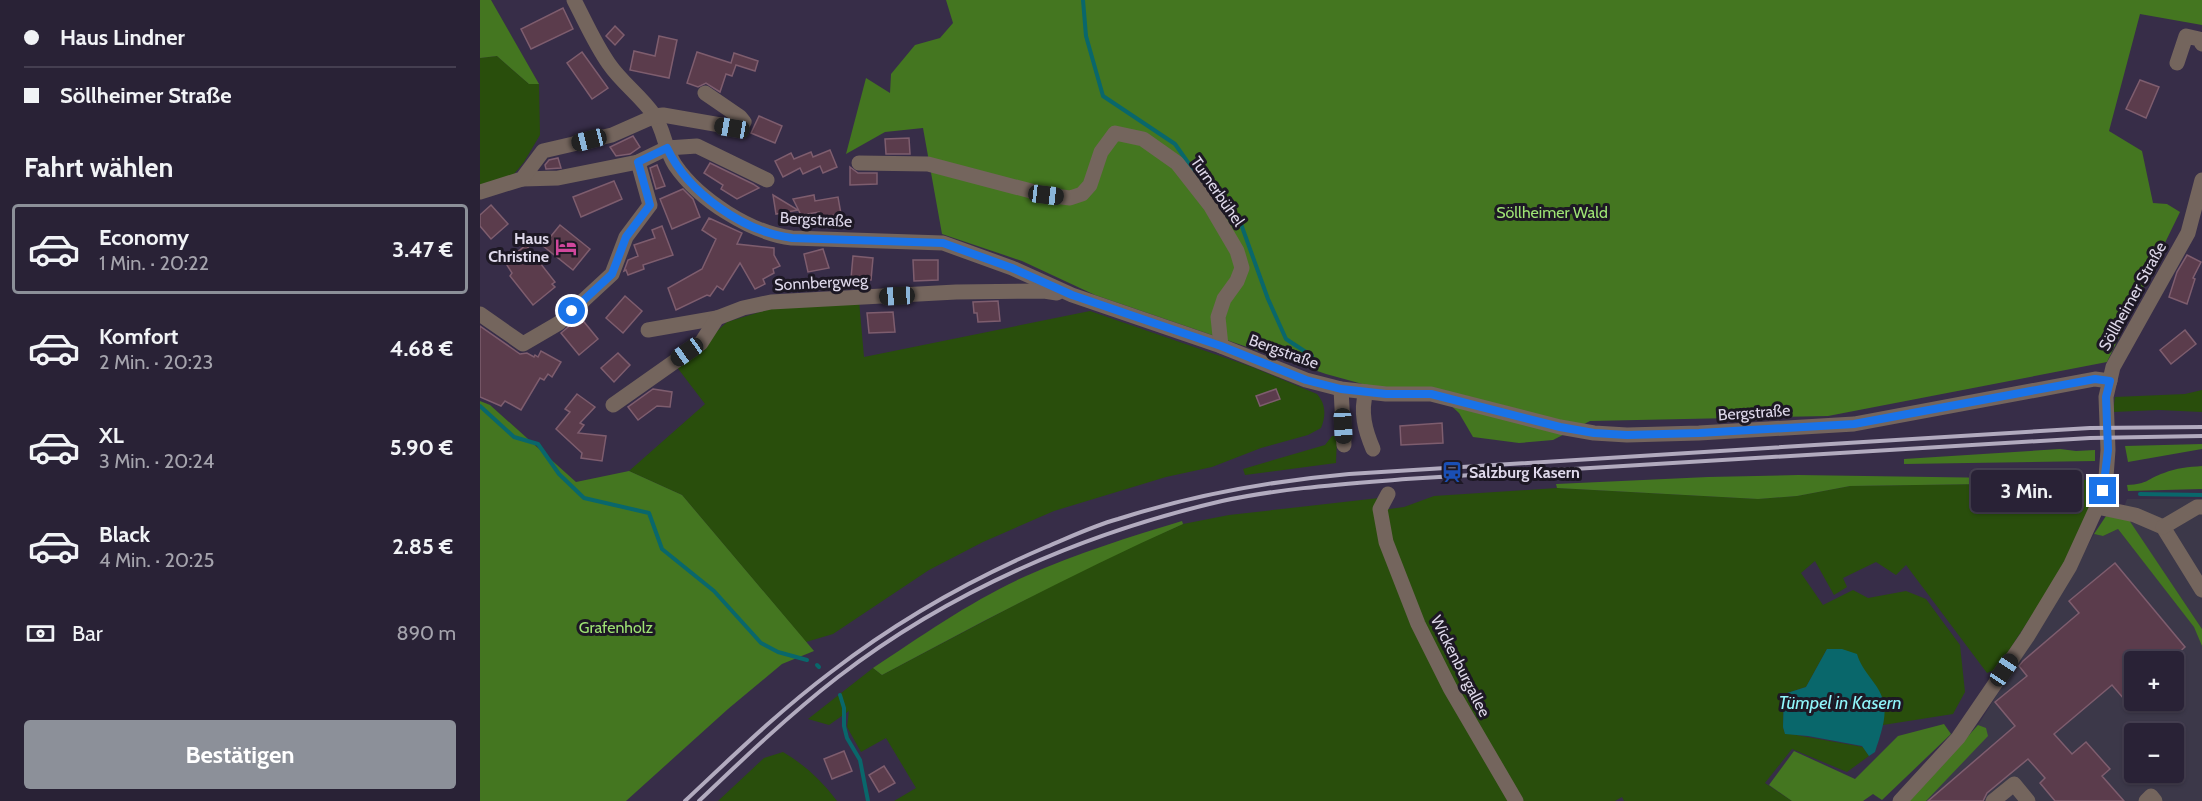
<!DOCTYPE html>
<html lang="de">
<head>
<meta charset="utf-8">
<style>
  :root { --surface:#292236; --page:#312a3e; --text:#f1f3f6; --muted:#a5a4ad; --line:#453f51; --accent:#8c9099 }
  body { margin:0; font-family:Cabin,sans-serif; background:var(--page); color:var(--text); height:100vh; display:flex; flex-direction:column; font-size:22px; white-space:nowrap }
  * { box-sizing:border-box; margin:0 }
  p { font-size:20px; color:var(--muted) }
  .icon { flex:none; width:33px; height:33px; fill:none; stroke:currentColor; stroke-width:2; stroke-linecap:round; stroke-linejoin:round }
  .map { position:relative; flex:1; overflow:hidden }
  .drawer { display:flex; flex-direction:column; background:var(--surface); width:480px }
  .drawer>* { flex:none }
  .hud { display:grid; align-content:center; height:132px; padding:0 24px; background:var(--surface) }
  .buttons { position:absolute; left:1644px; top:651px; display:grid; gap:12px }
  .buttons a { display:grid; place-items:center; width:60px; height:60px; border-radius:6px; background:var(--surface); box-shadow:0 2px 4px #0004,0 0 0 2px var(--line); font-size:30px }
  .end { position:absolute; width:27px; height:27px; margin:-14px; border:8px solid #1a73e8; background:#fff; box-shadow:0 0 0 3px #fff }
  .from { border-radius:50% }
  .bubble { position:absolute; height:42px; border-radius:6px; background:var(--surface); box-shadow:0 2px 4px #0004,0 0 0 2px var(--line); font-size:20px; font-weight:800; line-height:42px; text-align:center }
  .car { position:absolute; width:18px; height:36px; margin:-18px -9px; border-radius:8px; box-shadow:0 0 4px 2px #0007; background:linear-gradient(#222 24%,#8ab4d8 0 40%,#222 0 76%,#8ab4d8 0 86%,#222 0) }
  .hud b { display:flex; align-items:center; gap:21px; height:57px; font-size:22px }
  .hud b+b { border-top:2px solid var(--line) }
  .hud i { width:15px; height:15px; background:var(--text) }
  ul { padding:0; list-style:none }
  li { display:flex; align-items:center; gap:18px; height:90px; margin:0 12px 9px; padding:0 12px; border:3px solid transparent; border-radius:6px }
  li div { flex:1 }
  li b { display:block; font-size:22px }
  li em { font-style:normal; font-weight:800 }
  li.on { border-color:var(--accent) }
  li>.icon { width:54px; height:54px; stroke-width:1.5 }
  h2 { padding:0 24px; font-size:27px; line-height:72px }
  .pay { display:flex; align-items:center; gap:15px; height:66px; padding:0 24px; font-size:22px }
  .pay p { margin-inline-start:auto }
  .primary-button { display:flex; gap:12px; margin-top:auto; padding:12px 24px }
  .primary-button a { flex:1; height:69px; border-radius:6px; background:var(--accent); color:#fff; font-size:24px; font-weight:800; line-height:69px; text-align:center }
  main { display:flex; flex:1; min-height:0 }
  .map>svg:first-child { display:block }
</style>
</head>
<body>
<main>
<section class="drawer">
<div class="hud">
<b><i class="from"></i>Haus Lindner</b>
<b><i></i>Söllheimer Straße</b>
</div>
<h2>Fahrt wählen</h2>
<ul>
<li class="on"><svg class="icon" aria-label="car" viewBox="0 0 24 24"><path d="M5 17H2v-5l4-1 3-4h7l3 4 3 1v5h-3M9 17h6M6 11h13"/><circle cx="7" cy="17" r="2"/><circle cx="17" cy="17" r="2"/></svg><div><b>Economy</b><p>1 Min. · 20:22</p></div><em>3.47 €</em></li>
<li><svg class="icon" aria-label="car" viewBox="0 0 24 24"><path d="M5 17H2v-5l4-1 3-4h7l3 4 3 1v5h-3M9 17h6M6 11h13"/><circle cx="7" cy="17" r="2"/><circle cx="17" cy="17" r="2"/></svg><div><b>Komfort</b><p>2 Min. · 20:23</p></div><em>4.68 €</em></li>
<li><svg class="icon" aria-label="car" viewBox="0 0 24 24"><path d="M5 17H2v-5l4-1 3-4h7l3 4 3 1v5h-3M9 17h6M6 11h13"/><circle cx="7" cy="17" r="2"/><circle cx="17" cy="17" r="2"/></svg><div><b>XL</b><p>3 Min. · 20:24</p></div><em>5.90 €</em></li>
<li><svg class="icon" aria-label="car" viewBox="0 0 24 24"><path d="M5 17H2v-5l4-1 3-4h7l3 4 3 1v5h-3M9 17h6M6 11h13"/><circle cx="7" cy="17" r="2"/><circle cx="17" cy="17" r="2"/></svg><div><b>Black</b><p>4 Min. · 20:25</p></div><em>2.85 €</em></li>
</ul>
<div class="pay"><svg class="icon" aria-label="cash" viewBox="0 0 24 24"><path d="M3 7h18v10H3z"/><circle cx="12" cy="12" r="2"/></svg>Bar<p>890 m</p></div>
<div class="primary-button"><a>Bestätigen</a></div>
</section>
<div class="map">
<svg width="1722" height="801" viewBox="0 0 1722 801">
  <rect width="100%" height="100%" fill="#372d48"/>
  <g fill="#3c3849" fill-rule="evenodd">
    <polygon points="1647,499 1722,499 1722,629 1649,521 1640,518"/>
    <path d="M1638,529L1715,627L1722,646V801H1427L1459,769L1498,725L1587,583L1614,534L1623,536ZM1654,662H1694V700H1654ZM1654,734H1694V772H1654Z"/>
  </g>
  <g fill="#294e0c">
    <polygon points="17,56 49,84 59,84 60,135 44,162 30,179 0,188 0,58"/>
    <path d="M379,301L384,357L610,311L772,367L837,394C846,404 846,416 841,428L828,435L781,448L732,467L686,477L574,511L503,542L449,570L353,634L326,642L202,495L149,471L225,404L196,366L223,344L247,322L290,309Z"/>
    <polygon points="1722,390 1722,412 1679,410 1633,412 1635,397 1705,394"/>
    <polygon points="852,436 857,436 856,463 765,475 763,469 845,445"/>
    <path d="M1580,479L1612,480L1617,484C1600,551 1554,610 1517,669L1507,673L1426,565L1416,575L1396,562L1363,578L1367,587L1354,595L1335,561L1321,573L1343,605L1373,590L1388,598L1426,591L1446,599L1480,645L1485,692L1473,714L1403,725C1408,685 1386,687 1377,655L1347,649L1326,687L1304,694L1303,727L1305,733L1383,747L1389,756L1367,772L1312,749L1285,783L1312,801H1144L1142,797L1135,801H414L436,788L406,738L381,752L367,727L369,711L349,725L328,719L393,668L402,675L552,596L626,558L703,524L749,515L899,498L902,510L924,507L954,496L1077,488L1278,499L1317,496L1370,486L1579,483Z"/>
    <path d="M303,752C325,765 342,781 357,801H238L284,758Z"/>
  </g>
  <g fill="#447620">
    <polygon points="0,0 11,0 59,84 49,84 17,56 0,58"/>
    <polygon points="466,0 1722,0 1722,25 1660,14 1629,131 1662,151 1673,203 1687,204 1700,212 1627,362 1348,416 1110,421 1073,440 1039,443 993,437 979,413 953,389 897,388 846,374 615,295 542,261 462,234 443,128 405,132 366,154 386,78 410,93 411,74 435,45 460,38 473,23"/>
    <polygon points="0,401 10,405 96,482 149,471 202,495 334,651 302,664 248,709 146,801 0,801"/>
    <polygon points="1722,444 1722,449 1648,462 1645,446"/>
    <polygon points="1580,449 1596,451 1615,450 1615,461 1424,464 1424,459"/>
    <path d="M1722,466V489L1648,491L1647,485C1669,484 1666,479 1684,473C1696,468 1709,467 1722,466Z"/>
    <polygon points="1318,475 1580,479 1580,483 1370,486 1317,496 1278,499 1077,488 1076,484 1228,477"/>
    <polygon points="1626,516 1649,520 1722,629 1722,646 1714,627 1638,529 1623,536 1614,534"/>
    <path d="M702,521L703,524C600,570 501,622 402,675L393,668C441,636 494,599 546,576C597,553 650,537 702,521Z"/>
    <polygon points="1464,724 1471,734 1402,800 1393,794 1383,801 1312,801 1289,785 1314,751 1375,779 1418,736"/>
    <polygon points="1498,725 1506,728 1508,736 1446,801 1427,801 1459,769"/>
  </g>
  <path fill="#09676b" d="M1347,649H1362L1377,654C1382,672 1399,684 1403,700C1408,716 1400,736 1395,752L1389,756L1382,746L1328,736L1305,734L1303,727L1304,694L1326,687Z"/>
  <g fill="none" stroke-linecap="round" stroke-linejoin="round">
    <g stroke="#09676b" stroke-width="4">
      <polyline points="603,0 606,36 623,96 695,144 721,181"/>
      <polyline points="737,205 761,224 788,299 806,339 832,356"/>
      <polyline points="0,406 34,437 58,444 79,474 104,498 169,513 182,549 234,591 281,643 298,652 327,660"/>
      <polyline points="1660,494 1722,495"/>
      <polyline points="337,665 339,667"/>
      <polyline points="360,695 364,708 364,726 367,738 380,760 388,801"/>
    </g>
  </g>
  <g fill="#5b3c4c" stroke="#7e5d6e" stroke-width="1.5">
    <polygon points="83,8 93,29 51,49 41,29"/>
    <polygon points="135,26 144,35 135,45 126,36"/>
    <polygon points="179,36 197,40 189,78 150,70 154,51 175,56"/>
    <polygon points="102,52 128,88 112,99 87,63"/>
    <polygon points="217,52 251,63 254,53 278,61 275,71 256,65 252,76 246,74 240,92 226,83 218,87 207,83"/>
    <polygon points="1660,80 1679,87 1666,118 1646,109"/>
    <polygon points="279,116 302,126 295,143 271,133"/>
    <polygon points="153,136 160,147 150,154 136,156 130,147"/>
    <polygon points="429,138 430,154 406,154 405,139"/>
    <polygon points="350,150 357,167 343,173 340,166 323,174 320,168 303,177 295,161 311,153 314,159 331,152 333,157"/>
    <polygon points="78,158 81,168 66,169 65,165 69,160"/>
    <polygon points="230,163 273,184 279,188 257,199 241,189 243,185 224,173"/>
    <polygon points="177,165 185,186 176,189 170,168"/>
    <polygon points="370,167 378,173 397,173 397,184 370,185"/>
    <polygon points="134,181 142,199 101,217 93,197"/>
    <polygon points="203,189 213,199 220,217 192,229 180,199"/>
    <polygon points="293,195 318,210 296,214"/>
    <polygon points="334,195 335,201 358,197 361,214 340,218 339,212 321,215 313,199"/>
    <polygon points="11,205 28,224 11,239 0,226 0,215"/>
    <polygon points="229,218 262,233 257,244 294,248 294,255 300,266 293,269 294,273 283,279 285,284 275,289 260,263 243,290 237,286 230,296 227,295 196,310 188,288 222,269 236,239 222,230"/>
    <polygon points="80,225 110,249 93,270 63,246"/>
    <polygon points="182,226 193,255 163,265 164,269 148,275 146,270 144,271 148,260 158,256 154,245 175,238 172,230"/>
    <polygon points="46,245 75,282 72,284 75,287 53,305 30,276 32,273 25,262"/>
    <polygon points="343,249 349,268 328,272 324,254"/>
    <polygon points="1707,255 1721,262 1713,278 1715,279 1707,304 1689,297 1697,272"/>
    <polygon points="373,256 393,258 391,280 371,278"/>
    <polygon points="433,260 458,260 458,280 434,281"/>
    <polygon points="145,296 162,311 143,333 126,318"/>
    <polygon points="518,301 520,321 498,322 497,313 494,313 493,302"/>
    <polygon points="413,312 415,332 389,333 387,313"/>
    <polygon points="100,317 118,339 99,355 81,333"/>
    <polygon points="0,326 40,354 47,353 54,357 55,355 58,357 61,351 81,362 72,377 68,374 64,380 60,378 41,410 25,401 21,406 0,397"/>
    <polygon points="1705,330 1716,344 1691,364 1680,350"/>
    <polygon points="138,353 150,365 134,382 121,368"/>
    <polygon points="173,389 192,392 190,407 177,406 158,420 148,407"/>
    <polygon points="796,389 800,399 780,406 776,396"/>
    <polygon points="97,394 115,407 100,423 104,425 98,433 126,436 122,461 101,458 102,453 76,429 90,412 85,409"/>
    <polygon points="962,423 963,443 921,445 920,426"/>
    <polygon points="1635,563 1705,647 1688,662 1654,662 1654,690 1644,699 1632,685 1574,734 1592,754 1606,742 1630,769 1622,776 1644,801 1575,801 1560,783 1565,778 1548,759 1507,793 1503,801 1448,801 1535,726 1515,702 1547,676 1539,666 1543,661 1599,613 1589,601"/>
    <polygon points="364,751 372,771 352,779 344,759"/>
    <polygon points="404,766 415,783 399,792 389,775"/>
  </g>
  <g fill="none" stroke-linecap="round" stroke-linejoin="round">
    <g stroke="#74655d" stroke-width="15">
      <path d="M94,0C105,21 115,44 129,64C142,83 161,96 174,115C184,129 185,150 195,165C219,200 271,233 312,238L463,243L532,268L592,295L741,346L826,380L861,389L906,394H951L1080,427L1114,433L1147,435L1219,433L1374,424L1615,379L1630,381"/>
      <polyline points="1697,63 1706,36 1719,39 1722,44"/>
      <polyline points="379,163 448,164 566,195 590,198 602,194 610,185 621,152 635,133 663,139 697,163 730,205 757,251 762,268 757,281 744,299 738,317 741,346"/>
      <polyline points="42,179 78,178 158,162"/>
      <polyline points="0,192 42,179 63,151 132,135 175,116 183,115 252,127 261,127 264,122 260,117 225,93"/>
      <polyline points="0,314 43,344 79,323 132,274 146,237 170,205 158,162 187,148 217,146 287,180"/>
      <polyline points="168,330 237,318"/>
      <polyline points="861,389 864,445"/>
      <path d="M886,392C880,412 885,430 893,449"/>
      <polyline points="133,405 221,343 237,318 263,308 291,302 476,292 564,291 577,293"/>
      <polyline points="908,494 900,509 906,542 938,624 970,688 1036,801"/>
      <polyline points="1617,507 1655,515 1683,527 1722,590"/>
      <polyline points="1683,527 1717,507 1722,507"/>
      <polyline points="1420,801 1478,738 1547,637 1590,566 1617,507 1626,477 1628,450 1626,397 1633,367 1708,233 1722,180"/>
      <polyline points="1513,801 1534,784 1548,801"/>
      <polyline points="1666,801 1671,796 1675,801"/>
    </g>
    <g stroke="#b2abbf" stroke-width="4">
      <path d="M205,801C252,757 299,711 351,672C417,621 489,580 566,547C590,537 613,526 638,519C713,495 791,481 869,474L1610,428L1722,427"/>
      <path d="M219,801C264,758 309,715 358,677C470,591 604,533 742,501C802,488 865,484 926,479L1610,438L1722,436"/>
    </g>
  </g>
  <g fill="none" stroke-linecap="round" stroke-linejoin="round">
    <path stroke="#1a73e8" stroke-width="8" d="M92,311L132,274L146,237L170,205L158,162L187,148C208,193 264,232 312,238L463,243L532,268L592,295L741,346L826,380L861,389L906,394H951L1080,427L1114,433L1147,435L1219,433L1374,424L1615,379L1630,381L1626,397L1628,450L1623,491"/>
  </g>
  <defs>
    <symbol id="hotel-bare" viewBox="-9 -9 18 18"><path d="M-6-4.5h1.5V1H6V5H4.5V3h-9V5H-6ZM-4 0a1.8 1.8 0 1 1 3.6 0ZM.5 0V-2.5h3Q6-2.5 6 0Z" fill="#d1479c" stroke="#1d1824" stroke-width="2.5" paint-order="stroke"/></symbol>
    <symbol id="station-bare" viewBox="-9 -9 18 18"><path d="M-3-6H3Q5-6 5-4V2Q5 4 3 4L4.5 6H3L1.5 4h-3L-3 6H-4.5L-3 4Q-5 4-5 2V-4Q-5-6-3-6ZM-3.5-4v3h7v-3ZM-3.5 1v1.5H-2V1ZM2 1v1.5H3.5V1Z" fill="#1a4fb4" stroke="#1d1824" stroke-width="2.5" paint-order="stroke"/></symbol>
  </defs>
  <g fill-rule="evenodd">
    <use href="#hotel-bare" x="71" y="232" width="30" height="30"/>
    <use href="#station-bare" x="957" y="457" width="30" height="30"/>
  </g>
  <g text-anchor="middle" stroke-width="6" stroke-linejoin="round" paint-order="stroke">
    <g font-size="16" fill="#ded8ea" stroke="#1d1824">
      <text transform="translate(738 191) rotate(55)" y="6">Turnerbühel</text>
      <text transform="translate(336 219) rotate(3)" y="6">Bergstraße</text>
      <text transform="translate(341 282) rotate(-3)" y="6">Sonnbergweg</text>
      <text transform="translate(1652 296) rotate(-61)" y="6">Söllheimer Straße</text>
      <text transform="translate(804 351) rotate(20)" y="6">Bergstraße</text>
      <text transform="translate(1274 412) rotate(-4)" y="6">Bergstraße</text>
      <text transform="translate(981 666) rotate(63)" y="6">Wickenburgallee</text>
    </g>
    <g font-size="16" fill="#9ee374" stroke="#1d1824">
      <text x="1072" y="218">Söllheimer Wald</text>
      <text x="136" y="633">Grafenholz</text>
    </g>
    <g font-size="16" font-weight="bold" fill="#ded8ea" stroke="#1d1824" text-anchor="end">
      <text x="69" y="244">Haus<tspan x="69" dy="18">Christine</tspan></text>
      <text x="989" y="478" text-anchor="start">Salzburg Kasern</text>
    </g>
    <g font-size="18" font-style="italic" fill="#90f6fb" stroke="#1d1824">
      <text x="1360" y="709">Tümpel in Kasern</text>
    </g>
  </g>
</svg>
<div class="buttons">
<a>+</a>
<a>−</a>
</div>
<i class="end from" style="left:92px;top:311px"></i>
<i class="end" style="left:1623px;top:491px"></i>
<div class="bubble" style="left:1491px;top:470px;width:111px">3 Min.</div>
<i class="car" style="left:252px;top:128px;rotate:280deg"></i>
<i class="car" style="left:109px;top:140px;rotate:256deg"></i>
<i class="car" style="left:566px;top:195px;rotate:97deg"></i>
<i class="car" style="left:417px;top:296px;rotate:267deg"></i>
<i class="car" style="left:207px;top:352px;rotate:235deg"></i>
<i class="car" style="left:863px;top:426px;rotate:177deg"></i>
<i class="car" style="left:1524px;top:670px;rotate:34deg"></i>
</div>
</main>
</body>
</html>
